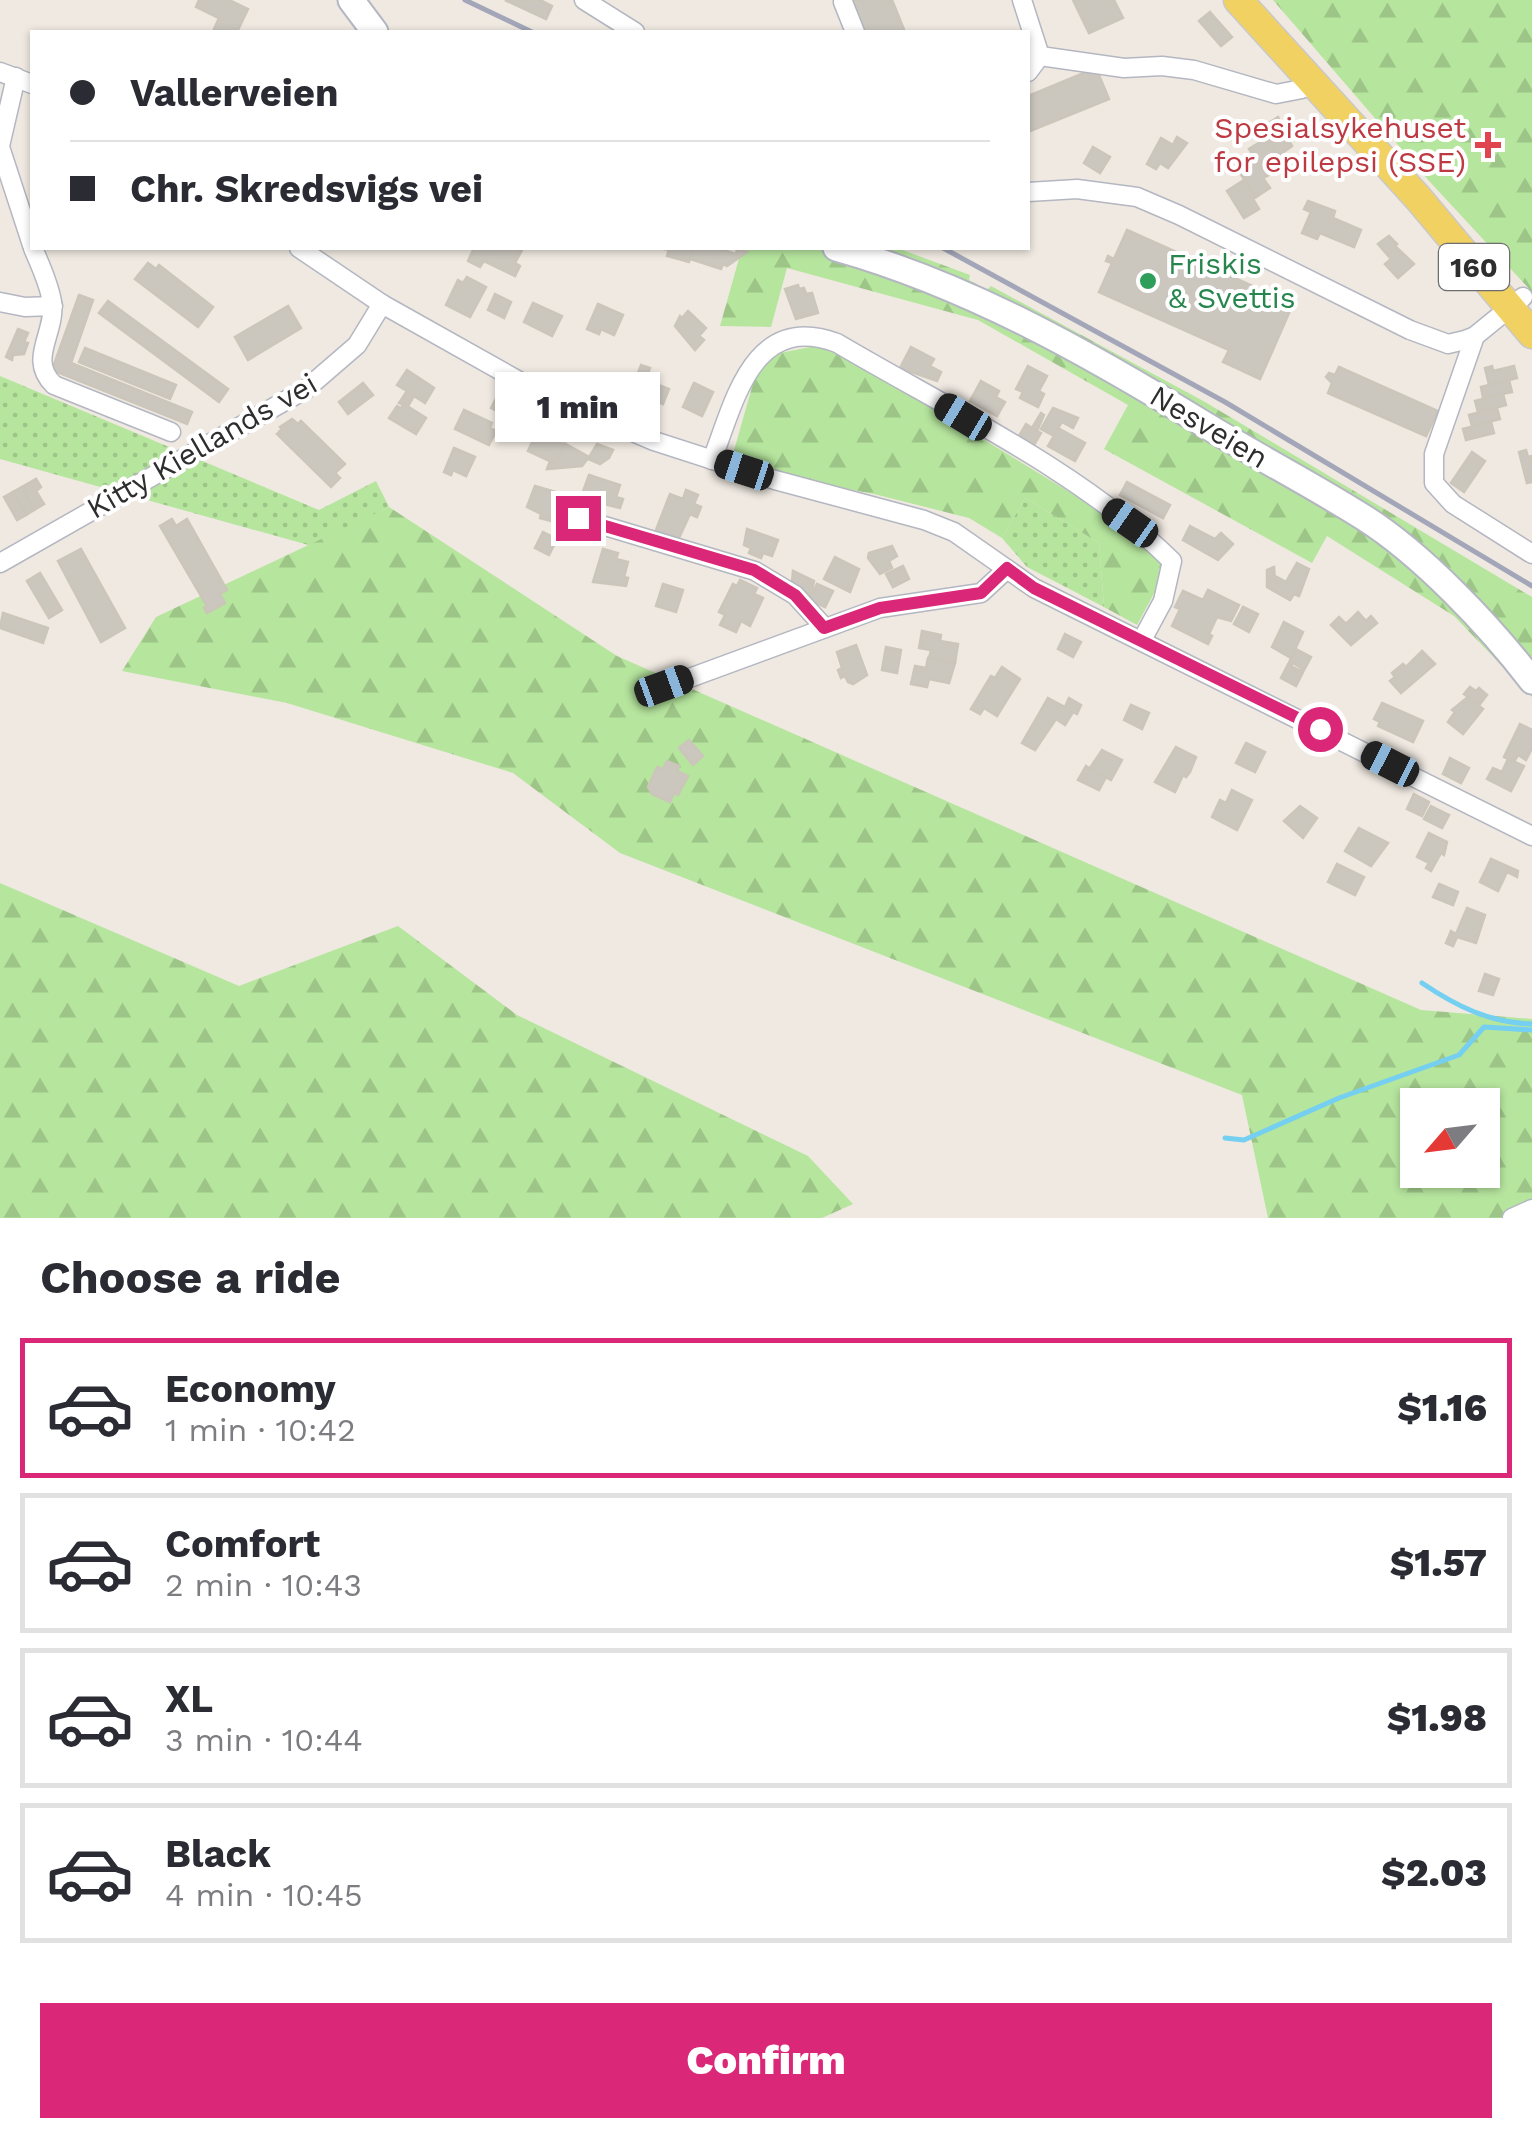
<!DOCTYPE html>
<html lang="en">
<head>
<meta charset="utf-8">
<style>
  :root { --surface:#fff; --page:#f7f7f7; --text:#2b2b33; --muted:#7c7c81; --line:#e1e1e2; --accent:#db2777 }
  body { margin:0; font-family:"Work Sans",sans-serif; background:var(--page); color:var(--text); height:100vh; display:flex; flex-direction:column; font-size:38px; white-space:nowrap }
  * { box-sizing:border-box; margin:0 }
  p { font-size:32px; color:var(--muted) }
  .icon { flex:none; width:55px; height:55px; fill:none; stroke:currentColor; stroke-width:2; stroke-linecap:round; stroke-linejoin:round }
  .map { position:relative; height:1218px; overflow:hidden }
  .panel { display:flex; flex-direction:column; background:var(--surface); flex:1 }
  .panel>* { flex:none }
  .guide { position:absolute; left:30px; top:30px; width:1000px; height:220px; border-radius:0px; box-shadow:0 2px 8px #0004; display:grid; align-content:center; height:220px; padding:0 40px; background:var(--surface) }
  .needle { width:65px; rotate:242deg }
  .controls { position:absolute; left:1400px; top:1088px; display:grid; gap:20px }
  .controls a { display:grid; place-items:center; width:100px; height:100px; border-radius:0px; background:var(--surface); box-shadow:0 2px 8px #0004; font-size:50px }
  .end { position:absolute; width:45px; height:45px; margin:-22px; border:12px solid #db2777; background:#fff; box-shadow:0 0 0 5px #fff }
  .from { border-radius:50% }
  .bubble { position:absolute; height:70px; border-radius:0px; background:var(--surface); box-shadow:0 2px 8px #0004; font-size:32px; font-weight:800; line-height:70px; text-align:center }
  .car { position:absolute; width:30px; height:60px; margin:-30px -15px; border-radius:12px; box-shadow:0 0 8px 2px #0007; background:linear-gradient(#222 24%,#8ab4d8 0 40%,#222 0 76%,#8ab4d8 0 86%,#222 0) }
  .guide b { display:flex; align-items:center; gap:35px; height:95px; font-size:38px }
  .guide b+b { border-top:2px solid var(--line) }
  .guide i { width:25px; height:25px; background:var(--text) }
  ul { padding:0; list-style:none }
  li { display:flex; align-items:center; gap:30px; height:140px; margin:0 20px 15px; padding:0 20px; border:5px solid var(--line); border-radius:0px }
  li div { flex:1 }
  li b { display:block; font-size:38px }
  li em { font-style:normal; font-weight:800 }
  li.current { border-color:var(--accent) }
  li>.icon { width:90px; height:90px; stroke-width:1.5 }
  h2 { padding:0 40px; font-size:45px; line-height:120px }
  .button { display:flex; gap:20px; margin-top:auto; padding:20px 40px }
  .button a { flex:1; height:115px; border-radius:0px; background:var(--accent); color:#fff; font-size:40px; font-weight:800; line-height:115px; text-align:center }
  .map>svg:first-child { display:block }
</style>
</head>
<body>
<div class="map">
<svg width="1532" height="1218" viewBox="0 0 1532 1218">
  <defs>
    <pattern id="grass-dots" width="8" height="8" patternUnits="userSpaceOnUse" patternTransform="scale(2.5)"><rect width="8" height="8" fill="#b6e59e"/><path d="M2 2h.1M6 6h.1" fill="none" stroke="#9dc588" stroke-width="1.8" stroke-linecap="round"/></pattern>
    <pattern id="forest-firs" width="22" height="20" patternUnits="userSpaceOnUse" patternTransform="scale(2.5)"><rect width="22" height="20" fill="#b6e59e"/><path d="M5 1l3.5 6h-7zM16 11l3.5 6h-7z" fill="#9dc588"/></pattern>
  </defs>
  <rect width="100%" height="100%" fill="#efe9e1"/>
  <g fill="url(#grass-dots)">
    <polygon points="0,376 319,510 376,481 389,507 312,546 0,459"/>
    <polygon points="1025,498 1099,543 1104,607 1027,567 1002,538"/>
  </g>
  <g fill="url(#forest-firs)" fill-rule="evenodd">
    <polygon points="1273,0 1532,0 1532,292 1430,182"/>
    <polygon points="742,248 897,248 970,275 969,280 987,290 991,286 1205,402 1532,597 1532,697 1454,616 1327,536 1312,563 1104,449 1128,405 978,320 787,268 771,327 720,326"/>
    <polygon points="820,345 864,366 1133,531 1162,563 1158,586 1137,625 1104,607 1099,543 1025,498 1002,538 969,518 874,494 779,476 731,461 754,380 775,354"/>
    <path d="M389,507L617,656L1421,1010L1532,1019V1204L1505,1218H1268L1242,1095L620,853L513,773L287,703L122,671L156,617ZM1418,1105H1482V1170H1418Z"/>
    <polygon points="0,883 239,986 398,926 517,1015 808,1156 853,1204 822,1218 0,1218"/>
  </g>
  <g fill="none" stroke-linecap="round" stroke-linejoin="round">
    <g stroke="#75cff0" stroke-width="5">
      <path d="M1422,983C1456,1006 1490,1023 1532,1024"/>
      <polyline points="1225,1138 1244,1140 1339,1098 1459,1055 1484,1027 1532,1030"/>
    </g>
  </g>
  <g fill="#cbc7bf" stroke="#cbc5ba" stroke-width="2.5">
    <polygon points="199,0 229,0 248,9 237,32 221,32 214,29 219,18 196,7"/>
    <polygon points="505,0 540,0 552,6 546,19"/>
    <polygon points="852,0 892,0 905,32 865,32"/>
    <polygon points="1073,0 1114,0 1123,18 1089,33"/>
    <polygon points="1210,12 1232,37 1221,46 1199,21"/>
    <polygon points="1096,68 1109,99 1028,132 1028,96"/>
    <polygon points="1278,117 1292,146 1278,156 1260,129"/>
    <polygon points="1177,137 1187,143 1168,168 1160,163 1156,169 1147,164 1161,138 1173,145"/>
    <polygon points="1267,138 1278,156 1275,158 1281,167 1267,176 1249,149"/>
    <polygon points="1093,147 1110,157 1100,173 1084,163"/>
    <polygon points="1255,159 1267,176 1263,178 1270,188 1256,197 1238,170"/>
    <polygon points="1244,180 1256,197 1253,199 1259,209 1244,218 1227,191"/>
    <polygon points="1308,201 1335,211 1333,218 1361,230 1354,247 1320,233 1317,239 1302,233 1311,212 1304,209"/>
    <polygon points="1127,230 1293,304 1260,379 1223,362 1229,350 1099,292 1112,263 1106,261 1108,256 1114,259"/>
    <polygon points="1389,236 1397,244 1395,246 1414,264 1398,278 1385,264 1391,259 1378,244"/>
    <polygon points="474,248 522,250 515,263 520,266 515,276 484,261 480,267 468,261"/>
    <polygon points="694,248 717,248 736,254 737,249 747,252 727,266 723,264 721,269 690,259"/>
    <polygon points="694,248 689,262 667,256 669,250 664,249"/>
    <polygon points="148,263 156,269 159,265 213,307 198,327 135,279"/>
    <polygon points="467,277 486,287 470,317 446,305 458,280 463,283"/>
    <polygon points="798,285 799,289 804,288 806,294 812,293 818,313 796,319 785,289"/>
    <polygon points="495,294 511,302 504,318 488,310"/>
    <polygon points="79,295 93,300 71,363 192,412 187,424 52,370"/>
    <polygon points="108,301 228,389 219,402 99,313"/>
    <polygon points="533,303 562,316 552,336 524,322"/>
    <polygon points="598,304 623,315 614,335 601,329 599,334 587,329"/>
    <polygon points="288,306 301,328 248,360 235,337"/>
    <polygon points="688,311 706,328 699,336 704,340 695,350 675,326 680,316 682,318"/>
    <polygon points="18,329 28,333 24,342 28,343 24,354 13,355 12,360 6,357"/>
    <polygon points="911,347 934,359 930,366 941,372 937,381 900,368"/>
    <polygon points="85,348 176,385 170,399 79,362"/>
    <polygon points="641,365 650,368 645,380 669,389 663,404 631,391"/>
    <polygon points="1028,366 1047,376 1039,391 1044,394 1038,407 1020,398 1023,392 1016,389"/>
    <polygon points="1492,366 1493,371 1514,366 1517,378 1489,385 1485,368"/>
    <polygon points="1339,367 1438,411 1426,436 1328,393 1332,383 1326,377 1329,373 1335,375"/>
    <polygon points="407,370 434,388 425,403 414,396 408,406 399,403 407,391 397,385"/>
    <polygon points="1509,380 1512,392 1483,398 1481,387"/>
    <polygon points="981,381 999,391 996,397 1005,402 997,416 970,401"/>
    <polygon points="363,383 373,395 348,414 339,402"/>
    <polygon points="694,383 713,392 702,416 683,407"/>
    <polygon points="499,393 518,402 511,418 491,408"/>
    <polygon points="1503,394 1506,405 1478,412 1475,401"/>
    <polygon points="404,404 426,418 416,434 389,418 397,406 401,408"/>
    <polygon points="1053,408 1078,418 1073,428 1062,422 1058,428 1085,443 1075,461 1048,446 1054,436 1041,429"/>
    <polygon points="1497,408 1500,419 1472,426 1469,415"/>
    <polygon points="464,410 492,423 490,428 496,431 489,445 455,429"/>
    <polygon points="1041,413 1044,415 1037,431 1041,433 1034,445 1019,436 1026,424 1032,428"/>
    <polygon points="292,419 298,424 301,421 345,464 335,473 340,478 331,487 277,434 282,429 280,427"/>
    <polygon points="1491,422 1494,433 1466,440 1463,429"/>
    <polygon points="537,432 565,445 556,464 528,451"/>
    <polygon points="564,443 589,457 582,466 547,469 550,461 556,464"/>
    <polygon points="597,444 613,450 609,458 600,464 588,459"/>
    <polygon points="454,448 475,457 466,476 453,470 451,475 444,472"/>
    <polygon points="1526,450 1528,457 1532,456 1532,482 1527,483 1519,452"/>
    <polygon points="1472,452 1485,461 1464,492 1451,483"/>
    <polygon points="589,475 620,485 616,497 623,499 620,508 596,502 597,499 582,494"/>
    <polygon points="36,479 41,487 36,491 44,504 34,510 22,487"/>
    <polygon points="1127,482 1170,505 1163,518 1120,495"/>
    <polygon points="535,486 566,495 558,519 552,518 551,521 540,518 541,514 527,507"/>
    <polygon points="22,487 34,510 26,515 13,492"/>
    <polygon points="686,490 698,495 694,504 701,507 697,517 690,514 679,538 656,530 670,494 683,499"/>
    <polygon points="13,492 26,515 17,520 4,497"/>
    <polygon points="172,519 176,526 187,519 227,590 220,594 225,603 207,613 204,608 207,606 160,526"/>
    <polygon points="1190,526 1215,539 1221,533 1233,544 1218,560 1183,540"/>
    <polygon points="747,529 778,540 772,556 763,553 761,558 749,553 751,548 744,545"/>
    <polygon points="543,532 557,539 549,555 535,548"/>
    <polygon points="892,546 897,556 889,561 892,568 880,574 868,558 869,553"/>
    <polygon points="81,549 125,628 101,642 58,561"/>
    <polygon points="603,549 618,553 616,559 628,562 624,577 628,578 626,586 593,582"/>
    <polygon points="835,557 859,569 850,592 824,579"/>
    <polygon points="1297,563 1309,569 1299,596 1294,594 1290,600 1267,587 1267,570 1274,567 1275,581 1277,577 1286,582"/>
    <polygon points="903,566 909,579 893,587 886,574"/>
    <polygon points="793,571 814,581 811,596 792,583"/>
    <polygon points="40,573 62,610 49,618 27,581"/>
    <polygon points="740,580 757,588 754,594 763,598 750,626 741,621 736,632 720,625 725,615 719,612 733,584 737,586"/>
    <polygon points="663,584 683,590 676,612 656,606"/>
    <polygon points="817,584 833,591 825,607 810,600"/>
    <polygon points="1208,590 1239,605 1231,621 1217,617 1209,634 1212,636 1208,644 1172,626 1180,609 1175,607 1183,591 1203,600"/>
    <polygon points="1243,607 1258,614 1249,632 1234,624"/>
    <polygon points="1358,612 1366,621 1371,616 1377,623 1351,645 1331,625 1339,617 1346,624"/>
    <polygon points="3,613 48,628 43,643 0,628"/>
    <polygon points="1284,622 1303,632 1291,658 1272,647"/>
    <polygon points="922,631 941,635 940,641 958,644 955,663 929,658 931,650 919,648"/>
    <polygon points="1065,634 1081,642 1073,657 1058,649"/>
    <polygon points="856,645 867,675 853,684 848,682 845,676 841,678 838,670 842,668 837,652"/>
    <polygon points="886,647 901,650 897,673 882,670"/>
    <polygon points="1296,649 1311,657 1304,670 1293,663 1291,666 1303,672 1296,686 1281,678"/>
    <polygon points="1422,651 1435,664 1401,693 1390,681 1395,677 1392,673 1403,664 1406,667"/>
    <polygon points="928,658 955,663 949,683 929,679 927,687 911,684 915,666 926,668"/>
    <polygon points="1002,667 1020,679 997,716 984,708 980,714 971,709 991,676 995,678"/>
    <polygon points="1470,687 1476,691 1479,688 1487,695 1480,704 1474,702 1483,709 1463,734 1448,722 1455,712 1452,710 1468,697 1464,694"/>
    <polygon points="1048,698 1065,707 1069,698 1081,705 1077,714 1073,712 1065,725 1056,719 1035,750 1022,743"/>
    <polygon points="1382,703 1423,721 1413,742 1378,726 1380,722 1374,719"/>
    <polygon points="1131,705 1149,713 1142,729 1124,720"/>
    <polygon points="1520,724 1532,730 1532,748 1526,760 1518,755 1514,762 1504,757"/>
    <polygon points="689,740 703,756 693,765 679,748"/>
    <polygon points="1246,743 1265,752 1255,772 1236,763"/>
    <polygon points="1176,747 1196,757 1190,772 1186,777 1183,775 1175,792 1155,782"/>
    <polygon points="1102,750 1122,760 1111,780 1090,768"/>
    <polygon points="1450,758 1469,768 1461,783 1443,774"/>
    <polygon points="1508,759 1524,766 1511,791 1487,779 1493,768 1502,772"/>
    <polygon points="667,761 679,766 677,771 688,776 678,795 674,793 670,802 652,794 648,787 657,767 663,769"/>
    <polygon points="1086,766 1106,777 1099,790 1078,780"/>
    <polygon points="1232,790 1252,800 1237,830 1212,817 1220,800 1226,803"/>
    <polygon points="1414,794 1429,802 1422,816 1407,809"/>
    <polygon points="1300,806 1317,818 1303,838 1284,821"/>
    <polygon points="1431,806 1449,815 1442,828 1424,819"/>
    <polygon points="1359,828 1388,843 1371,866 1345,851"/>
    <polygon points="1429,833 1447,842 1444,855 1441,853 1431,871 1426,868 1429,863 1417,857"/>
    <polygon points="1491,859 1518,871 1517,877 1507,872 1498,891 1480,882"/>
    <polygon points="1337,864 1364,877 1355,895 1328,882"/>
    <polygon points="1439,884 1458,892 1453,905 1433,897"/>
    <polygon points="1467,908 1485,915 1476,943 1457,937 1453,946 1446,943 1451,931 1456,934"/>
    <polygon points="1485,974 1499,979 1493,995 1479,991"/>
  </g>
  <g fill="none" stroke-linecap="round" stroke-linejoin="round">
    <defs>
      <g id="street">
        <polyline points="584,0 635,32"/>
        <polyline points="1022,0 1040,56 1028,72"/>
        <polyline points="843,2 855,32"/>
        <polyline points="1040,56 1124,68 1162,66 1194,70 1276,94 1302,89"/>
        <polyline points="0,72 32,84"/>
        <polyline points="0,146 16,77"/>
        <polyline points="0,147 32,245"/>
        <polyline points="1028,192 1077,189 1137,197 1179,215 1410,330 1448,344 1465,340 1475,336 1523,297"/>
        <path d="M33,248C40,265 49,283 52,302C56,334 27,359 54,385L171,432"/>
        <polyline points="299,248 382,304 537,391 654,441 775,480 924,520 954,532 1034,588 1532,836"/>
        <polyline points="0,302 25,307 53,306"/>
        <polyline points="1475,336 1434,454 1434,483 1453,504 1532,554"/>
        <path d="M712,460C735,400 753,312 837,343C947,408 1082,472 1172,561L1163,601L1142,640"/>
        <polyline points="578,518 755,571 795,595 825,628"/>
        <polyline points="0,563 306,389 357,345 382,304"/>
        <polyline points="665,687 880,608 981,593 1007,569"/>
        <polyline points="1512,1218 1532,1209"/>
      </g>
      <g id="secondary">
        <polyline points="351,0 375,32"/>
        <path d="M836,248C971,286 1093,356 1212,429C1262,459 1314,486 1363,517C1422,554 1490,626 1532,681"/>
      </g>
      <polyline id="primary" points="1238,0 1418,198 1532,334"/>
    </defs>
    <use href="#street" stroke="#b4b7c1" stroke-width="21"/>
    <use href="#secondary" stroke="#b4b7c1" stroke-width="29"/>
    <use href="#primary" stroke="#c9c9c9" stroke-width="31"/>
    <use href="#street" stroke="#fff" stroke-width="18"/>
    <use href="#secondary" stroke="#fff" stroke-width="25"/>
    <use href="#primary" stroke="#f2d163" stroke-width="28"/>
    <g stroke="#a3a6b8" stroke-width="5">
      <polyline points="465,0 532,32"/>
      <polyline points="943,248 1225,402 1532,586"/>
    </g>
  </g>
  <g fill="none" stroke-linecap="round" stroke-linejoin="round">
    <polyline stroke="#db2777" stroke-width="12" points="578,518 754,570 795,595 824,628 880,608 981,593 1007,568 1034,588 1320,729"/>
  </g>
  <path fill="#e0444e" stroke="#fff" stroke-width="4" d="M1483 130h10v10h10v10h-10v10h-10v-10h-10v-10h10z"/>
  <circle fill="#2e9e5b" stroke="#fff" stroke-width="4" cx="1148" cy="281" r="10"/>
  <g text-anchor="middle" stroke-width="8" stroke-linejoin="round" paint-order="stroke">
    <rect fill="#fff" stroke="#6d6d6d" stroke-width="2.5" x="1439" y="244" width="70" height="46" rx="8"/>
    <g font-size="28" font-weight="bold" fill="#2e2e2e">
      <text x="1474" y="277">160</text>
    </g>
    <g font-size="30" fill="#be3a42" stroke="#fff" text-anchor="end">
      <text x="1466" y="138">Spesialsykehuset<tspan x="1466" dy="34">for epilepsi (SSE)</tspan></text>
    </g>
    <g font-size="30" fill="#27864d" stroke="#fff" text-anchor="start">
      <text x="1168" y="274">Friskis<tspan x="1168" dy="34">&amp; Svettis</tspan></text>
    </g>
    <g font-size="30" fill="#2e2e2e" stroke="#fff">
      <text transform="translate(1209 427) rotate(31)" y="10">Nesveien</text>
      <text transform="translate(202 446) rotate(-30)" y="10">Kitty Kiellands vei</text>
    </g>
  </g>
</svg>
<div class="controls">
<a><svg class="needle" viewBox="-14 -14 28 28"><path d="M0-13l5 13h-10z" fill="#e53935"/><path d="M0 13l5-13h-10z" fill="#7c7c81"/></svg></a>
</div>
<i class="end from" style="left:1320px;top:729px"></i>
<i class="end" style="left:578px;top:518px"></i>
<div class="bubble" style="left:495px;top:372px;width:165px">1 min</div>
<i class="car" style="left:963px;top:417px;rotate:301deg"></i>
<i class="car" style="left:744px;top:470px;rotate:288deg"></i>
<i class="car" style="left:1130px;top:523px;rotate:305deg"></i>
<i class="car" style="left:664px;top:686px;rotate:70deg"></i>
<i class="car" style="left:1390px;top:764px;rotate:297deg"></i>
<div class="guide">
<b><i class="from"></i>Vallerveien</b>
<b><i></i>Chr. Skredsvigs vei</b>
</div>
</div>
<section class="panel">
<h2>Choose a ride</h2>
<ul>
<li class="current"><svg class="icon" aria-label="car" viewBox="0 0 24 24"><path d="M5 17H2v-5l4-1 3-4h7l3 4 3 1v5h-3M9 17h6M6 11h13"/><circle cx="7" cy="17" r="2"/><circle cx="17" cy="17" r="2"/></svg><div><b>Economy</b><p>1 min · 10:42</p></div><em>$1.16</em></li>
<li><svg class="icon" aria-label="car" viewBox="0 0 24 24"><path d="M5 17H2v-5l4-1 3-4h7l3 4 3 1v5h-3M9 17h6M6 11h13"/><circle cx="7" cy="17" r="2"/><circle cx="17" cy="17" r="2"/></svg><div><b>Comfort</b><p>2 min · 10:43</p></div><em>$1.57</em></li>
<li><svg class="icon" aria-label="car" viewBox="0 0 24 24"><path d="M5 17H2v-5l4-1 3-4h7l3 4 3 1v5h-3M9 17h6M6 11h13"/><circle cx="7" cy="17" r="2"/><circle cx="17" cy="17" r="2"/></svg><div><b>XL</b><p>3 min · 10:44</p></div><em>$1.98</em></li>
<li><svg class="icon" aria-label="car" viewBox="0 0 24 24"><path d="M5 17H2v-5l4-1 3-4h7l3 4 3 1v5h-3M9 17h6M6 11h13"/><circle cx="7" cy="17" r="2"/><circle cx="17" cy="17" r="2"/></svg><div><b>Black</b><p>4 min · 10:45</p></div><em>$2.03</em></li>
</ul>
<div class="button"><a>Confirm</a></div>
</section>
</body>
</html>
